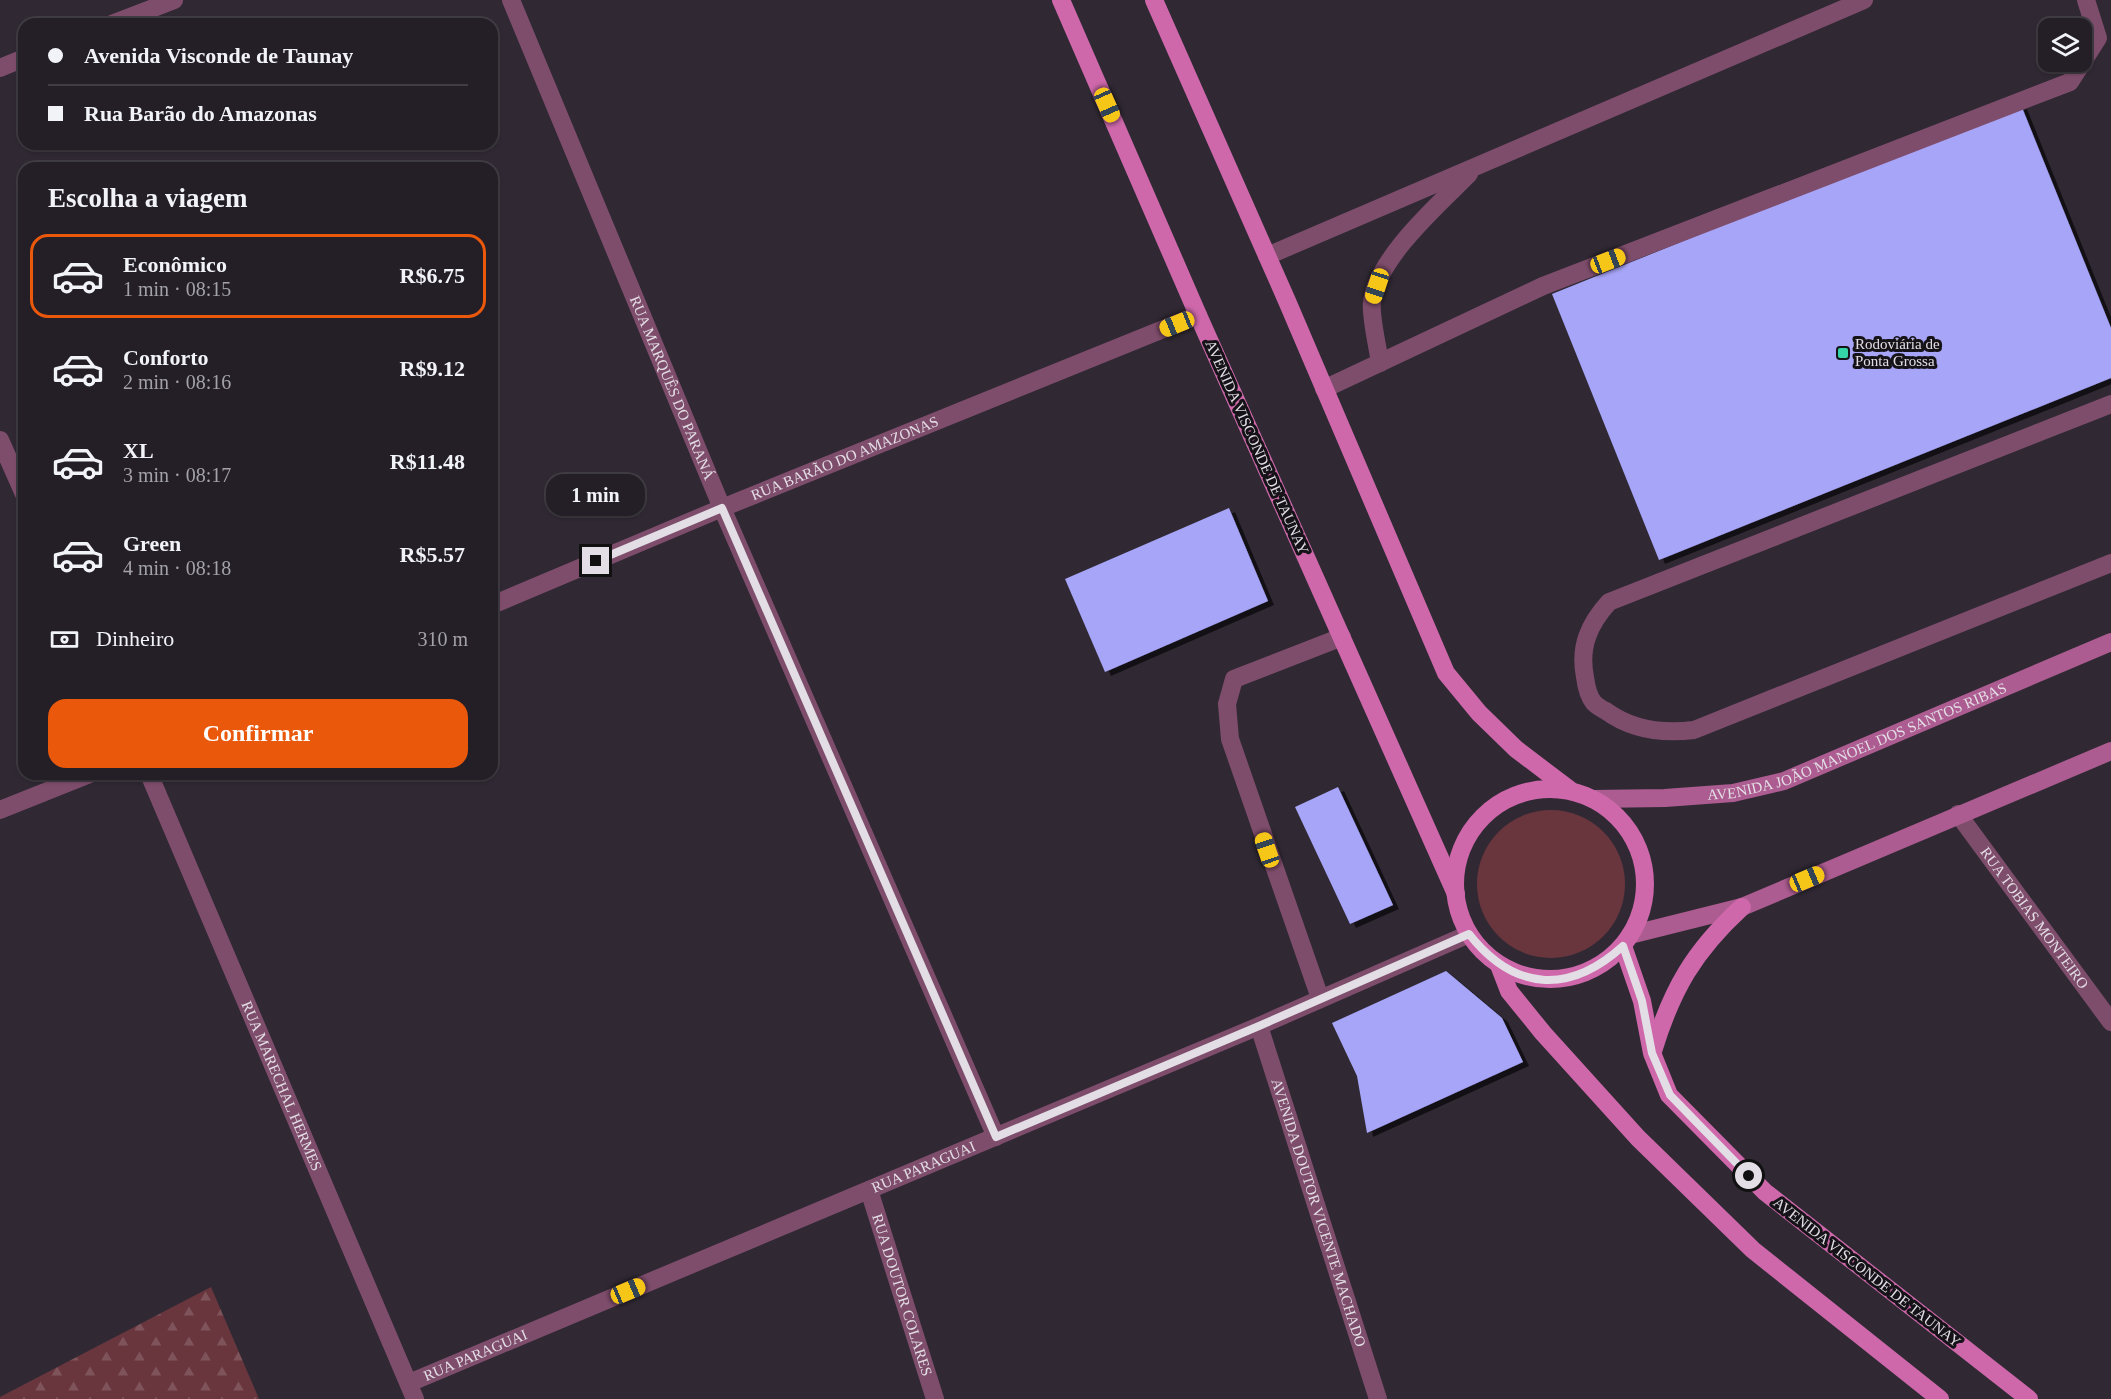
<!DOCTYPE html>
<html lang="pt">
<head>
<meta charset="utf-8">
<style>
  :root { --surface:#241f27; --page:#2c272f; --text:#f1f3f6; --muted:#a3a2a7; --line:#413d44; --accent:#ea580c }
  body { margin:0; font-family:Georgia,serif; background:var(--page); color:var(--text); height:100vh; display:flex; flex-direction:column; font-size:22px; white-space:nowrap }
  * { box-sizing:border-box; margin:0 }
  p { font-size:20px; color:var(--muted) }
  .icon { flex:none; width:33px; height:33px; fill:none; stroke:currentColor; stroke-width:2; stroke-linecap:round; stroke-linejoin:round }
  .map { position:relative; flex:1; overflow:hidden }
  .drawer { position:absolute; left:18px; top:162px; width:480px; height:618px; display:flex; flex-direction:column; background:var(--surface); border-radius:18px; box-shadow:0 2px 4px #0004,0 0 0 2px var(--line) }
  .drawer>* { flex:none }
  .banner { position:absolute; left:18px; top:18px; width:480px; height:132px; border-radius:18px; box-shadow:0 2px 4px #0004,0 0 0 2px var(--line); display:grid; align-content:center; height:132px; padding:0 30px; background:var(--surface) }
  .fabs { position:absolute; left:2038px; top:18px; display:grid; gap:12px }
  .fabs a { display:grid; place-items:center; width:54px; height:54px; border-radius:12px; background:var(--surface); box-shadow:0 2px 4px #0004,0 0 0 2px var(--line); font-size:30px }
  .end { position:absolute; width:27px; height:27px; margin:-14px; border:8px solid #e3dee5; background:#111; box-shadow:0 0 0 3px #111 }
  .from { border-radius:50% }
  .bubble { position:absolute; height:42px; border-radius:18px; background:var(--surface); box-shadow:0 2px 4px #0004,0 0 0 2px var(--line); font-size:20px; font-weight:600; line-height:42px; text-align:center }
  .car { position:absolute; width:18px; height:36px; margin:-18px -9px; border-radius:8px; box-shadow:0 0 4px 2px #0007; background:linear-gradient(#f5c518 24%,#345 0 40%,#f5c518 0 76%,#345 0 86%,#f5c518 0) }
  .banner b { display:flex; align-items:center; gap:21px; height:57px; font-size:22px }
  .banner b+b { border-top:2px solid var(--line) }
  .banner i { width:15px; height:15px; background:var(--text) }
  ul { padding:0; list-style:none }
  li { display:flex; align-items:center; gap:18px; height:84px; margin:0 12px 9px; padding:0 18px; border:3px solid transparent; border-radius:18px }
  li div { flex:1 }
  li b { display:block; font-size:22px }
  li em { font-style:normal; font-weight:600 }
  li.selected { border-color:var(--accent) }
  li>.icon { width:54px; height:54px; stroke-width:1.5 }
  h2 { padding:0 30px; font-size:27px; line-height:72px }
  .pay { display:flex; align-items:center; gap:15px; height:66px; padding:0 30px; font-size:22px }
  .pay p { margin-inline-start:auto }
  .button { display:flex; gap:12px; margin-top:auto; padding:12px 30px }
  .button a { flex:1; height:69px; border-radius:18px; background:var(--accent); color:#fff; font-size:24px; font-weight:600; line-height:69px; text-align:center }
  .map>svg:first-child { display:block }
</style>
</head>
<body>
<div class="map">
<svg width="2111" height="1399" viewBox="0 0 2111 1399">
  <defs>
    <pattern id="forest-firs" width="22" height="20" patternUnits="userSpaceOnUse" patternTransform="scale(1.5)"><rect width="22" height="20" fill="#69363e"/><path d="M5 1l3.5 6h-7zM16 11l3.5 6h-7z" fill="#7e535a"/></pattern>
    <filter id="shadow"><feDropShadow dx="6" dy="4" stdDeviation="0" flood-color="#0009"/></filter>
  </defs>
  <rect width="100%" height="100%" fill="#302934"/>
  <circle fill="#69363e" cx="1551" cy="884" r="74"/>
  <polygon fill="url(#forest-firs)" points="211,1287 259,1399 0,1399 0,1397"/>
  <g fill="#a7a5f8" filter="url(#shadow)">
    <polygon points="2021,105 2111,328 2111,378 1659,560 1552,294"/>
    <polygon points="1229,508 1268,601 1105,672 1065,579"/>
    <polygon points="1338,787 1393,905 1350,924 1295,807"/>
    <polygon points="1446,971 1502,1018 1523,1062 1367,1133 1357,1076 1332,1023"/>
  </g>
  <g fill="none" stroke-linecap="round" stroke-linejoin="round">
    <g stroke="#7f4d6c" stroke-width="18">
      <polyline points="1267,256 1864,0"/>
      <path d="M1380,363C1378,348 1370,315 1372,302C1377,258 1438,205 1469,174"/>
      <polyline points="1324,389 1543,286 2070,82 2098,38 2086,0"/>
      <path d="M2111,404L1609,602C1589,624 1579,647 1585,677C1586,685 1589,697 1594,703C1597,706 1602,709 1606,711C1632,730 1662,734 1694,730L2111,563"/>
      <polyline points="1320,998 1230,739 1227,704 1234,679 1342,637"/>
    </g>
    <g stroke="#7f4d6c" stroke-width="18">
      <path id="s1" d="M511,0L722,508L996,1137"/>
      <polyline points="112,24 174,0"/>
      <polyline points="0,68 24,58"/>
      <polyline points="0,440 24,494"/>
      <path id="s2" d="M492,605L722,508L1198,315"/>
      <path id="s3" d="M149,774L415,1399"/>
      <polyline points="0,810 90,774"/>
      <path id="s4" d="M1958,814L2111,1022"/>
      <path id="s5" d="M1259,1026L1378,1399"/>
      <path id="s6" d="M869,1190L935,1399"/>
      <path id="s7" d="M409,1383L1259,1026L1469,934"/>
    </g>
    <g stroke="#ac5c90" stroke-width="18">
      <path id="s8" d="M1593,799L1665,798L1733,793L1784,781L2111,642"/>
      <polyline points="1630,935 1742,907 2111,751"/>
    </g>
    <g stroke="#ce68ab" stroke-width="18">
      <polyline points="1061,0 1198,315 1456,894"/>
      <polyline points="1154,0 1287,301 1446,673 1479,713 1516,749 1570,790"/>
      <circle cx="1550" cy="884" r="95"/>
      <polyline points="1623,946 1642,1001 1652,1053 1669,1095 1765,1192 2029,1399"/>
      <polyline points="1499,965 1509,991 1543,1033 1638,1138 1753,1250 1940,1399"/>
      <path d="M1653,1051C1672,989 1694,951 1742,907"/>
    </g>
  </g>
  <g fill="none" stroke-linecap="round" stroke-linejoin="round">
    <path stroke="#e3dee5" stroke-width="8" d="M596,561L722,508L996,1137L1259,1026L1469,934C1514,991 1569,995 1623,946L1642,1001L1652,1053L1670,1095L1749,1176"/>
  </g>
  <rect fill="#34d4a8" stroke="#161318" stroke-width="2" x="1837" y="347" width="12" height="12" rx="3"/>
  <g text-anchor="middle" stroke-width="6" stroke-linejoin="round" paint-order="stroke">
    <g font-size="15" fill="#e3dee5" stroke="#161318" text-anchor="start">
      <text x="1855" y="349">Rodoviária de<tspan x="1855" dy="17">Ponta Grossa</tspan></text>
    </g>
    <g font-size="15" fill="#e3dee5" stroke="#161318">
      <text dy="5" stroke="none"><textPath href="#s1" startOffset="420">RUA MARQUÊS DO PARANÁ</textPath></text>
      <text transform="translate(1257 447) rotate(66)" y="5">AVENIDA VISCONDE DE TAUNAY</text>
      <text dy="5" stroke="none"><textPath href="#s2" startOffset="382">RUA BARÃO DO AMAZONAS</textPath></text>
      <text dy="5" stroke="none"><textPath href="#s8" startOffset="274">AVENIDA JOÃO MANOEL DOS SANTOS RIBAS</textPath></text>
      <text dy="5" stroke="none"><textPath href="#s4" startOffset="129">RUA TOBIAS MONTEIRO</textPath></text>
      <text dy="5" stroke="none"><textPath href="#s3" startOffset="339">RUA MARECHAL HERMES</textPath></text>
      <text dy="5" stroke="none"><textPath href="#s7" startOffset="558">RUA PARAGUAI</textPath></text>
      <text dy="5" stroke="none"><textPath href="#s5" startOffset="196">AVENIDA DOUTOR VICENTE MACHADO</textPath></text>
      <text transform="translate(1867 1272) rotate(38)" y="5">AVENIDA VISCONDE DE TAUNAY</text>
      <text dy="5" stroke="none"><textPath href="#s6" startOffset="110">RUA DOUTOR COLARES</textPath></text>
      <text dy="5" stroke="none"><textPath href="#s7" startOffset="72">RUA PARAGUAI</textPath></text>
    </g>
  </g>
</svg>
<div class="fabs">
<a><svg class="icon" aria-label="layers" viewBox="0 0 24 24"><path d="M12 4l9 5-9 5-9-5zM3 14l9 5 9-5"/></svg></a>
</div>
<i class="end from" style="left:1749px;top:1176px"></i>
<i class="end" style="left:596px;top:561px"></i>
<div class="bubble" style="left:546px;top:474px;width:99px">1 min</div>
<i class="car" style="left:1107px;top:105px;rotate:156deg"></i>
<i class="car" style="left:1608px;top:261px;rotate:69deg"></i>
<i class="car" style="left:1377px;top:286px;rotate:198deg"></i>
<i class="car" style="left:1177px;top:324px;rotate:248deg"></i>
<i class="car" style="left:1267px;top:850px;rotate:341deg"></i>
<i class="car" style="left:1807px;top:879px;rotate:67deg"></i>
<i class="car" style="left:628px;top:1291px;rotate:67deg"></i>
<div class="banner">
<b><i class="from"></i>Avenida Visconde de Taunay</b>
<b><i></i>Rua Barão do Amazonas</b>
</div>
<section class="drawer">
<h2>Escolha a viagem</h2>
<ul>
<li class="selected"><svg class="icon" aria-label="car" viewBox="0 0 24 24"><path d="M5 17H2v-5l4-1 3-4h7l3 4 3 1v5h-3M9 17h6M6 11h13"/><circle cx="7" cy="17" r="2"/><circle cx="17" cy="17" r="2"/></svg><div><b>Econômico</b><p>1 min · 08:15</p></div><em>R$6.75</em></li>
<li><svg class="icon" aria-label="car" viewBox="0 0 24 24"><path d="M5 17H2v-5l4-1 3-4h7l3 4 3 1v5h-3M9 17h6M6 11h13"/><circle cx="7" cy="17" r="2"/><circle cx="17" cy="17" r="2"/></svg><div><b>Conforto</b><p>2 min · 08:16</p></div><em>R$9.12</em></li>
<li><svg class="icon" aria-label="car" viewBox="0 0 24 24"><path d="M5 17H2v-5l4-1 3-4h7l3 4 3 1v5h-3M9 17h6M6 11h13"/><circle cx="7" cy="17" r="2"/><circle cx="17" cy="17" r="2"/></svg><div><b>XL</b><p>3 min · 08:17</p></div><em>R$11.48</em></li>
<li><svg class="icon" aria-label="car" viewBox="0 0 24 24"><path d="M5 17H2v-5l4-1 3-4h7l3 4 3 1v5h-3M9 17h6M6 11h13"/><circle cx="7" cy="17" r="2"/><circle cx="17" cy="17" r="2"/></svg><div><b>Green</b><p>4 min · 08:18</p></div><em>R$5.57</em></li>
</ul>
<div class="pay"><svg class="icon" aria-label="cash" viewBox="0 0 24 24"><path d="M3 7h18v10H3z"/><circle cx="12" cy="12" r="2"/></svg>Dinheiro<p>310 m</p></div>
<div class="button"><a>Confirmar</a></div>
</section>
</div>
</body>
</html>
